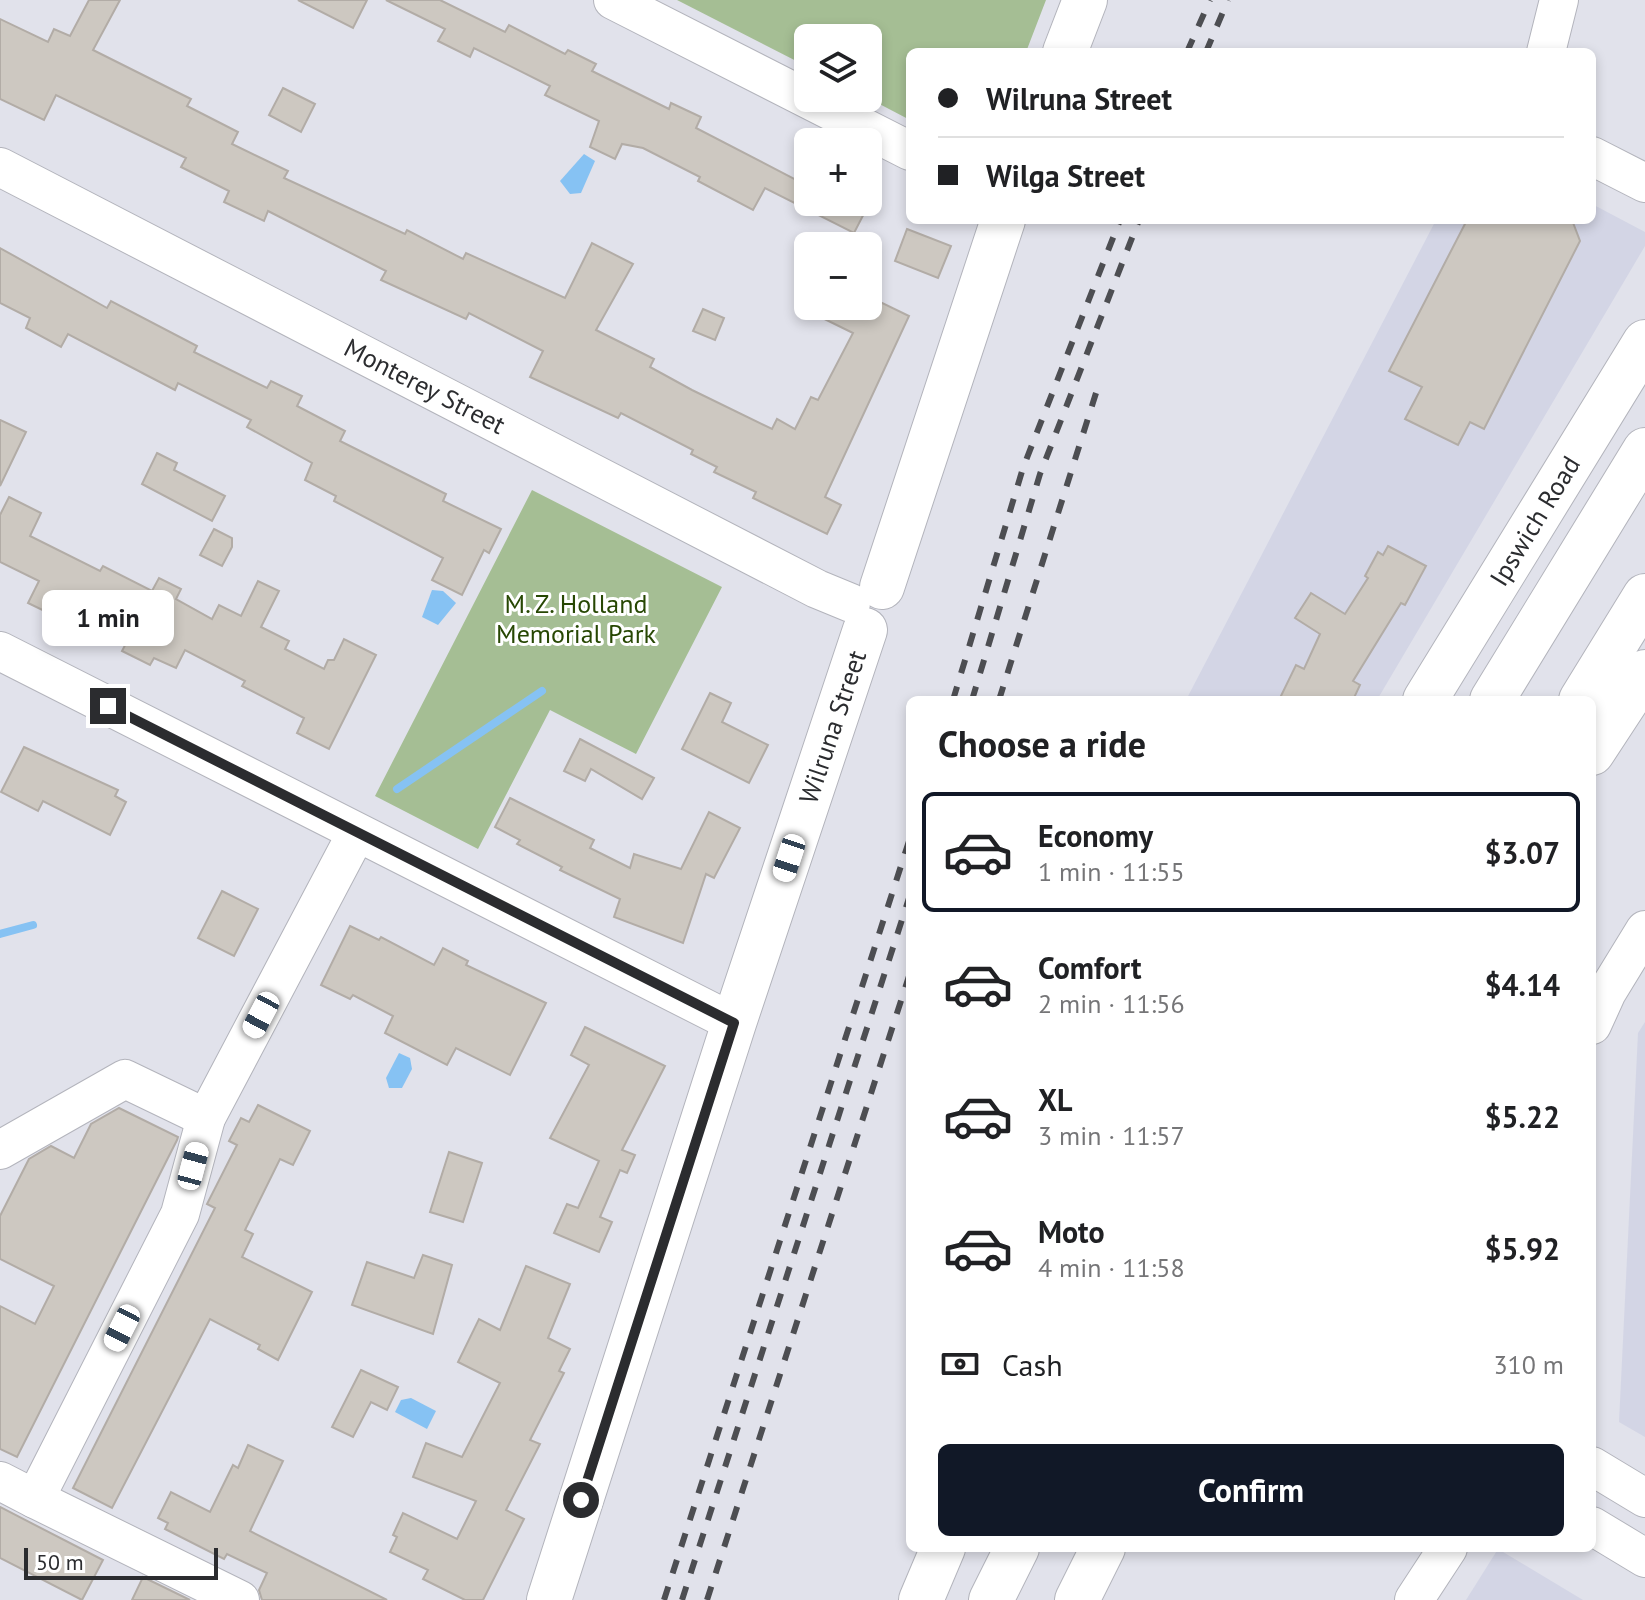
<!DOCTYPE html>
<html lang="en">
<head>
<meta charset="utf-8">
<style>
  :root { --surface:#fff; --page:#f2f2f2; --text:#202124; --muted:#757577; --line:#e0e0e0; --accent:#111827 }
  body { margin:0; font-family:"PT Sans",sans-serif; background:var(--page); color:var(--text); height:100vh; display:flex; flex-direction:column; font-size:30px; white-space:nowrap }
  * { box-sizing:border-box; margin:0 }
  p { font-size:26px; color:var(--muted) }
  .icon { flex:none; width:44px; height:44px; fill:none; stroke:currentColor; stroke-width:2; stroke-linecap:round; stroke-linejoin:round }
  .map { position:relative; flex:1; overflow:hidden }
  .drawer { position:absolute; left:906px; top:696px; width:690px; height:856px; display:flex; flex-direction:column; background:var(--surface); border-radius:12px; box-shadow:0 4px 12px #0003 }
  .drawer>* { flex:none }
  .hud { position:absolute; left:906px; top:48px; width:690px; height:176px; border-radius:12px; box-shadow:0 4px 12px #0003; display:grid; align-content:center; height:176px; padding:0 32px; background:var(--surface) }
  .tools { position:absolute; left:794px; top:24px; display:grid; gap:16px }
  .tools a { display:grid; place-items:center; width:88px; height:88px; border-radius:12px; background:var(--surface); box-shadow:0 4px 12px #0003; font-size:40px }
  .scale { position:absolute; left:24px; bottom:20px; width:194px; box-sizing:border-box; padding-left:8px; border:4px solid #2b2c2f; border-top:0; font-size:22px; line-height:28px; white-space:nowrap; color:#2b2c2f; -webkit-text-stroke:6px #fff; paint-order:stroke }
  .end { position:absolute; width:36px; height:36px; margin:-18px; border:10px solid #2b2c2f; background:#fff; box-shadow:0 0 0 4px #fff }
  .from { border-radius:50% }
  .bubble { position:absolute; height:56px; border-radius:12px; background:var(--surface); box-shadow:0 4px 12px #0003; font-size:26px; font-weight:700; line-height:56px; text-align:center }
  .car { position:absolute; width:24px; height:48px; margin:-24px -12px; border-radius:10px; box-shadow:0 0 6px 2px #0007; background:linear-gradient(#fff 24%,#345 0 40%,#fff 0 76%,#345 0 86%,#fff 0) }
  .hud b { display:flex; align-items:center; gap:28px; height:76px; font-size:30px }
  .hud b+b { border-top:2px solid var(--line) }
  .hud i { width:20px; height:20px; background:var(--text) }
  ul { padding:0; list-style:none }
  li { display:flex; align-items:center; gap:24px; height:120px; margin:0 16px 12px; padding:0 16px; border:4px solid transparent; border-radius:12px }
  li div { flex:1 }
  li b { display:block; font-size:30px }
  li em { font-style:normal; font-weight:700 }
  li.active { border-color:var(--accent) }
  li>.icon { width:72px; height:72px; stroke-width:1.5 }
  h2 { padding:0 32px; font-size:36px; line-height:96px }
  .pay { display:flex; align-items:center; gap:20px; height:88px; padding:0 32px; font-size:30px }
  .pay p { margin-inline-start:auto }
  .button { display:flex; gap:16px; margin-top:auto; padding:16px 32px }
  .button a { flex:1; height:92px; border-radius:12px; background:var(--accent); color:#fff; font-size:32px; font-weight:700; line-height:92px; text-align:center }
  .map>svg:first-child { display:block }
</style>
</head>
<body>
<div class="map">
<svg width="1645" height="1600" viewBox="0 0 1645 1600">
  <rect width="100%" height="100%" fill="#e1e2eb"/>
  <g fill="#d3d5e5">
    <polygon points="1592,204 1645,232 1645,246 1377,700 1186,700 1436,220 1592,220"/>
    <polygon points="1645,1022 1645,1437 1619,1422 1638,1033"/>
    <polygon points="1498,1549 1583,1600 1466,1600"/>
  </g>
  <g fill="#a5be94">
    <polygon points="677,0 1046,0 1026,52 910,52 910,120 868,98 868,38 808,38 808,67"/>
    <polygon points="532,490 722,587 636,754 550,710 478,849 375,796"/>
  </g>
  <g fill="#86c2f3">
    <polygon points="584,154 595,161 581,193 570,194 560,181"/>
    <polygon points="432,590 443,591 456,603 438,625 422,617"/>
    <polygon points="399,1053 410,1058 412,1069 402,1088 389,1088 386,1078"/>
    <polygon points="411,1398 436,1411 427,1429 395,1412 401,1400"/>
  </g>
  <g fill="none" stroke-linecap="round" stroke-linejoin="round">
    <g stroke="#86c2f3" stroke-width="8">
      <polyline points="397,789 542,691"/>
      <polyline points="0,934 33,925"/>
    </g>
  </g>
  <g fill="#cdc8c1" stroke="#b2aca6" stroke-width="2">
    <polygon points="89,0 120,0 93,50 191,99 187,106 238,132 232,144 288,171 284,178 405,234 407,230 463,259 466,253 565,298 592,243 633,264 596,330 654,359 650,367 692,390 772,429 777,419 795,429 811,397 818,400 853,333 798,306 868,306 868,296 909,316 825,497 841,505 827,534 753,498 756,492 714,472 717,467 691,454 693,450 621,413 618,418 530,377 543,351 469,313 466,319 381,280 386,271 268,211 264,221 224,202 229,191 181,167 186,158 56,95 44,120 0,99 0,19 48,42 54,29 70,36"/>
    <polygon points="298,0 367,0 353,28"/>
    <polygon points="386,0 440,0 505,32 509,25 565,54 568,50 596,64 592,71 669,109 671,103 701,117 696,128 808,186 808,202 870,202 854,233 765,188 753,210 698,181 700,177 643,148 622,144 615,159 590,147 599,121 545,95 550,86 474,48 470,57 438,41 445,29"/>
    <polygon points="283,88 315,104 301,132 269,115"/>
    <polygon points="1467,220 1572,220 1580,241 1484,429 1470,422 1458,445 1405,419 1422,387 1389,371"/>
    <polygon points="907,229 951,246 938,278 895,261"/>
    <polygon points="0,248 107,308 111,301 197,346 194,352 267,388 271,381 302,396 297,406 345,431 340,441 446,494 443,501 501,529 489,553 484,550 462,595 432,580 443,558 334,501 336,496 305,480 312,463 247,427 251,420 178,383 175,390 68,334 61,347 26,328 30,318 0,303"/>
    <polygon points="703,309 724,318 715,340 693,331"/>
    <polygon points="0,420 26,432 0,486"/>
    <polygon points="157,453 177,463 174,470 225,496 212,521 142,484"/>
    <polygon points="9,497 41,513 30,536 100,571 103,566 152,591 159,578 181,589 176,599 212,619 219,605 241,616 258,581 279,591 261,627 289,641 285,649 324,669 328,660 334,660 344,639 376,655 329,749 297,733 304,718 242,686 245,681 185,650 176,668 154,658 150,665 122,651 132,632 76,604 69,619 58,614 57,617 28,603 39,581 0,562 0,515"/>
    <polygon points="214,529 232,538 232,547 222,566 200,555"/>
    <polygon points="1388,546 1426,566 1405,605 1401,603 1353,681 1360,685 1353,700 1279,700 1296,665 1304,669 1320,634 1295,618 1311,593 1345,614 1368,578 1365,576 1378,552 1383,555"/>
    <polygon points="710,693 731,703 722,722 768,745 749,783 682,749"/>
    <polygon points="580,739 654,778 642,799 591,769 585,781 564,771"/>
    <polygon points="24,747 118,790 115,796 126,802 110,835 43,801 38,811 1,792"/>
    <polygon points="510,798 594,840 590,848 630,868 634,854 681,869 709,812 740,828 714,878 706,874 683,943 614,917 620,899 560,870 562,867 517,844 520,840 495,827"/>
    <polygon points="222,891 258,909 234,956 198,938"/>
    <polygon points="350,926 379,940 381,937 434,965 443,948 468,961 466,965 546,1003 510,1075 456,1048 447,1065 385,1033 393,1016 353,995 350,999 321,985"/>
    <polygon points="585,1027 665,1066 622,1150 635,1155 627,1173 620,1170 600,1217 612,1222 599,1252 554,1233 567,1204 578,1208 599,1161 550,1138 589,1065 571,1055"/>
    <polygon points="258,1105 310,1131 293,1165 280,1159 245,1230 253,1234 242,1257 312,1292 278,1360 258,1349 260,1345 210,1319 112,1508 73,1488 215,1208 207,1204 237,1145 229,1141 241,1118 249,1122"/>
    <polygon points="119,1108 178,1137 177,1140 17,1457 0,1449 0,1306 35,1324 54,1286 0,1259 0,1216 29,1159 51,1146 74,1158 91,1124"/>
    <polygon points="449,1152 482,1163 463,1222 430,1212"/>
    <polygon points="423,1255 452,1265 433,1334 352,1305 367,1262 414,1278"/>
    <polygon points="526,1266 570,1284 548,1338 570,1349 559,1371 564,1373 530,1440 540,1444 506,1510 524,1519 483,1600 465,1600 423,1579 428,1570 390,1552 397,1537 393,1535 403,1513 457,1539 476,1501 413,1477 426,1443 462,1457 500,1383 458,1362 479,1319 500,1330"/>
    <polygon points="361,1370 398,1387 387,1410 371,1402 353,1437 332,1427"/>
    <polygon points="248,1445 283,1461 250,1531 387,1600 262,1600 259,1590 267,1573 227,1554 224,1559 165,1529 168,1523 158,1518 171,1492 210,1512 233,1465 238,1468"/>
    <polygon points="0,1507 103,1560 82,1600 0,1558"/>
    <polygon points="143,1577 190,1600 132,1600"/>
  </g>
  <g fill="none" stroke-linecap="round" stroke-linejoin="round">
    <defs>
      <g id="minor">
        <polyline points="613,0 910,151"/>
        <polyline points="1546,52 1559,0"/>
        <polyline points="1592,156 1645,183"/>
        <path id="s1" d="M0,167L817,589L851,603"/>
        <polyline points="0,651 734,1023"/>
        <polyline points="1592,1025 1607,992 1645,930"/>
        <polyline points="0,1150 125,1079 206,1118"/>
        <polyline points="1592,1466 1645,1498"/>
        <polyline points="0,1481 35,1499 180,1214 206,1118 356,834"/>
        <polyline points="35,1499 240,1600"/>
        <polyline points="1592,1526 1645,1558"/>
        <polyline points="1414,1600 1448,1548"/>
      </g>
      <g id="major">
        <polyline points="1065,52 1085,0"/>
        <polyline points="882,587 1003,220"/>
        <path id="s2" d="M1425,700L1645,342"/>
        <path id="s3" d="M549,1600L734,1023L865,630"/>
      </g>
      <g id="highway">
        <polyline points="1492,700 1645,450"/>
        <polyline points="1581,700 1645,596"/>
        <polyline points="1592,753 1645,672"/>
        <polyline points="921,1600 943,1548"/>
        <polyline points="991,1600 1017,1548"/>
        <polyline points="1077,1600 1103,1548"/>
      </g>
    </defs>
    <use href="#minor" stroke="#b3b4bc" stroke-width="40"/>
    <use href="#major" stroke="#b3b4bc" stroke-width="46"/>
    <use href="#highway" stroke="#b3b4bc" stroke-width="46"/>
    <use href="#minor" stroke="#fff" stroke-width="38"/>
    <use href="#major" stroke="#fff" stroke-width="44"/>
    <use href="#highway" stroke="#fff" stroke-width="44"/>
    <g stroke="#4d4e52" stroke-width="6" stroke-dasharray="14 14" stroke-linecap="butt">
      <polyline points="1187,52 1210,0"/>
      <polyline points="1206,52 1228,0"/>
      <polyline points="953,700 1023,468 1120,220"/>
      <polyline points="972,700 1040,474 1139,220"/>
      <polyline points="999,700 1096,393"/>
      <polyline points="664,1600 910,838"/>
      <polyline points="682,1600 910,895"/>
      <polyline points="707,1600 910,973"/>
    </g>
  </g>
  <g fill="none" stroke-linecap="round" stroke-linejoin="round">
    <polyline stroke="#2b2c2f" stroke-width="10" points="108,706 734,1023 581,1500"/>
  </g>
  <g text-anchor="middle" stroke-width="6" stroke-linejoin="round" paint-order="stroke">
    <g font-size="26" fill="#2b2c2f" stroke="#fff">
      <text dy="9" stroke="none"><textPath href="#s1" startOffset="478">Monterey Street</textPath></text>
      <text dy="9" stroke="none"><textPath href="#s2" startOffset="210">Ipswich Road</textPath></text>
      <text dy="9" stroke="none"><textPath href="#s3" startOffset="918">Wilruna Street</textPath></text>
    </g>
    <g font-size="26" fill="#274703" stroke="#fff">
      <text x="576" y="613">M. Z. Holland<tspan x="576" dy="30">Memorial Park</tspan></text>
    </g>
  </g>
</svg>
<div class="tools">
<a><svg class="icon" aria-label="layers" viewBox="0 0 24 24"><path d="M12 4l9 5-9 5-9-5zM3 14l9 5 9-5"/></svg></a>
<a>+</a>
<a>−</a>
</div>
<div class="scale">50 m</div>
<i class="end from" style="left:581px;top:1500px"></i>
<i class="end" style="left:108px;top:706px"></i>
<div class="bubble" style="left:42px;top:590px;width:132px">1 min</div>
<i class="car" style="left:789px;top:858px;rotate:198deg"></i>
<i class="car" style="left:261px;top:1015px;rotate:208deg"></i>
<i class="car" style="left:193px;top:1166px;rotate:15deg"></i>
<i class="car" style="left:122px;top:1328px;rotate:207deg"></i>
<div class="hud">
<b><i class="from"></i>Wilruna Street</b>
<b><i></i>Wilga Street</b>
</div>
<section class="drawer">
<h2>Choose a ride</h2>
<ul>
<li class="active"><svg class="icon" aria-label="car" viewBox="0 0 24 24"><path d="M5 17H2v-5l4-1 3-4h7l3 4 3 1v5h-3M9 17h6M6 11h13"/><circle cx="7" cy="17" r="2"/><circle cx="17" cy="17" r="2"/></svg><div><b>Economy</b><p>1 min · 11:55</p></div><em>$3.07</em></li>
<li><svg class="icon" aria-label="car" viewBox="0 0 24 24"><path d="M5 17H2v-5l4-1 3-4h7l3 4 3 1v5h-3M9 17h6M6 11h13"/><circle cx="7" cy="17" r="2"/><circle cx="17" cy="17" r="2"/></svg><div><b>Comfort</b><p>2 min · 11:56</p></div><em>$4.14</em></li>
<li><svg class="icon" aria-label="car" viewBox="0 0 24 24"><path d="M5 17H2v-5l4-1 3-4h7l3 4 3 1v5h-3M9 17h6M6 11h13"/><circle cx="7" cy="17" r="2"/><circle cx="17" cy="17" r="2"/></svg><div><b>XL</b><p>3 min · 11:57</p></div><em>$5.22</em></li>
<li><svg class="icon" aria-label="car" viewBox="0 0 24 24"><path d="M5 17H2v-5l4-1 3-4h7l3 4 3 1v5h-3M9 17h6M6 11h13"/><circle cx="7" cy="17" r="2"/><circle cx="17" cy="17" r="2"/></svg><div><b>Moto</b><p>4 min · 11:58</p></div><em>$5.92</em></li>
</ul>
<div class="pay"><svg class="icon" aria-label="cash" viewBox="0 0 24 24"><path d="M3 7h18v10H3z"/><circle cx="12" cy="12" r="2"/></svg>Cash<p>310 m</p></div>
<div class="button"><a>Confirm</a></div>
</section>
</div>
</body>
</html>
